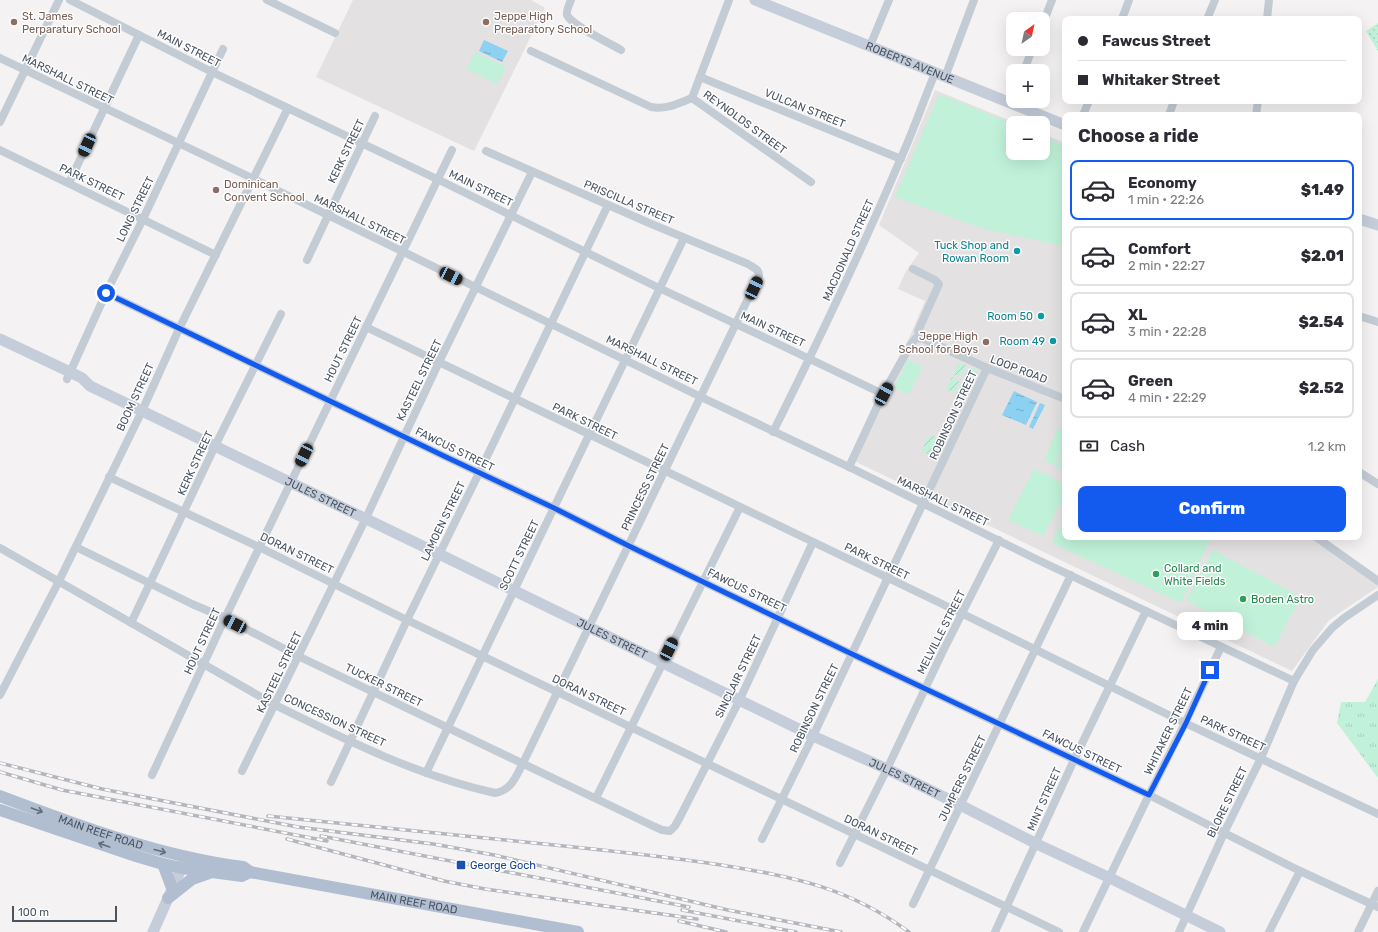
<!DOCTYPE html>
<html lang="en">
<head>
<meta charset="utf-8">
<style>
  :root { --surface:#fff; --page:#f2f2f3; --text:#2b2b33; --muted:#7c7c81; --line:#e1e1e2; --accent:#135bee }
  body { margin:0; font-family:Rubik,sans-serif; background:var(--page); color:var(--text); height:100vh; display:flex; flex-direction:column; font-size:15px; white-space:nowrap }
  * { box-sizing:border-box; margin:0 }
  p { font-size:13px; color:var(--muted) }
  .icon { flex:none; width:22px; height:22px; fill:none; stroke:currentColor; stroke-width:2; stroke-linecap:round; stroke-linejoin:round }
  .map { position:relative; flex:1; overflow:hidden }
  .side { position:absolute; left:1062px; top:112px; width:300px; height:428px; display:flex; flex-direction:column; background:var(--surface); border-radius:8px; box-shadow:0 4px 16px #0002 }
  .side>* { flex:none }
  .guide { position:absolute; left:1062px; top:16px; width:300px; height:88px; border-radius:8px; box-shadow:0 4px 16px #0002; display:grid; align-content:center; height:88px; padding:0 16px; background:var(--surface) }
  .needle { width:26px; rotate:33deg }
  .fabs { position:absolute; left:1006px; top:12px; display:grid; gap:8px }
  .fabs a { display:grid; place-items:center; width:44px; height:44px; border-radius:8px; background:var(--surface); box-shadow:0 4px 16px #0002; font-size:20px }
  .scale { position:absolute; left:12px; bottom:10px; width:105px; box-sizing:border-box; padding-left:4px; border:2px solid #495361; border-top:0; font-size:11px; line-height:14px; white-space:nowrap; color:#495361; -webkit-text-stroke:3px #fff; paint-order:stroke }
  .end { position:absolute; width:18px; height:18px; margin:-9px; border:5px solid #135bee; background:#fff; box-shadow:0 0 0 2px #fff }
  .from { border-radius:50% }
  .bubble { position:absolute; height:28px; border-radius:8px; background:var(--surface); box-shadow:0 4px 16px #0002; font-size:13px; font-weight:800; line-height:28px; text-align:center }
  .car { position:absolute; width:12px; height:24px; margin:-12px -6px; border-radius:5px; box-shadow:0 0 3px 1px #0007; background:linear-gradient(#222 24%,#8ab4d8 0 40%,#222 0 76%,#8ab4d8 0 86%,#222 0) }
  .guide b { display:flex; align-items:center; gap:14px; height:38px; font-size:15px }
  .guide b+b { border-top:1px solid var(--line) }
  .guide i { width:10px; height:10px; background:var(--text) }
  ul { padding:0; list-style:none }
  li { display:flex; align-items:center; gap:12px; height:60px; margin:0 8px 6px; padding:0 8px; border:2px solid var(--line); border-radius:8px }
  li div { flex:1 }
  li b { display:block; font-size:15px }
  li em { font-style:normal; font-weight:800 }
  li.current { border-color:var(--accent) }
  li>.icon { width:36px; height:36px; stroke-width:1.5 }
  h2 { padding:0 16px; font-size:18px; line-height:48px }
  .pay { display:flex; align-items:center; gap:10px; height:44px; padding:0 16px; font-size:15px }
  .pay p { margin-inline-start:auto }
  .button { display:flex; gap:8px; margin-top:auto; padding:8px 16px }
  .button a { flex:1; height:46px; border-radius:8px; background:var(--accent); color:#fff; font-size:16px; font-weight:800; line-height:46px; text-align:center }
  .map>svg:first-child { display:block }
</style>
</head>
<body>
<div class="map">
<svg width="1378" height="932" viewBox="0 0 1378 932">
  <defs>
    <pattern id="grass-dots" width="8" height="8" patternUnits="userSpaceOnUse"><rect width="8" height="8" fill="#c1f2d9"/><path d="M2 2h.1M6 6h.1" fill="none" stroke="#a7d1bd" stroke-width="1.8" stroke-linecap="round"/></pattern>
    <pattern id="park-tufts" width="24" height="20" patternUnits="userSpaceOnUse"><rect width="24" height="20" fill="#c1f2d9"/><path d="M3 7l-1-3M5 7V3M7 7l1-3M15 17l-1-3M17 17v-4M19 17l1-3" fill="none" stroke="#a7d1bd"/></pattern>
    <pattern id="garden-furrows" width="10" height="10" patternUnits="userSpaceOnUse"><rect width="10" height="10" fill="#c1f2d9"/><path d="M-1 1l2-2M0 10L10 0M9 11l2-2" fill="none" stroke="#a7d1bd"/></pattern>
    <pattern id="water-ripples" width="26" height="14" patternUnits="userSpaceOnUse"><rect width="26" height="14" fill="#8cd1f1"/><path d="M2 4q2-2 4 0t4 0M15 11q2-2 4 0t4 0" fill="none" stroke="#74acc7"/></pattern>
  </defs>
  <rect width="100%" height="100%" fill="#f4f2f2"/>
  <g fill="#e3e1e1">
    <polygon points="353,0 531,0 545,8 474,151 316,77"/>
    <polygon points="935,90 1016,123 1013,123 1013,153 1043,153 1043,134 1065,143 1065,537 1314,537 1378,585 1378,587 1329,620 1292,671 852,460 889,384 925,301 898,289 906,271 919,253 879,225"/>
  </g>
  <polygon fill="url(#grass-dots)" points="1378,23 1378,51 1366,31"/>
  <polygon fill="url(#park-tufts)" points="1378,679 1378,778 1337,723 1341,702 1365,702"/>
  <g fill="url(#garden-furrows)">
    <polygon points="959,362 966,366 960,377 953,374"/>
    <polygon points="969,367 978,371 972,383 964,378"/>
    <polygon points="952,377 959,381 954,393 946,389"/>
    <polygon points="962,383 971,386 965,398 956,394"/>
    <polygon points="933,436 943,441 935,458 922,451 927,438"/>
  </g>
  <g fill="#c1f2d9">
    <polygon points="475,52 506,67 497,84 466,69"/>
    <polygon points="939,94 1013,124 1013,153 1043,153 1043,137 1065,146 1065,246 984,229 895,197"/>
    <polygon points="908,359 923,367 908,395 894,387"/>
    <polygon points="1058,428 1065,431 1065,442 1054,465 1044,460"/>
    <polygon points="1065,445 1065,470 1055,466"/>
    <polygon points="1034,469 1050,476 1065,486 1065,494 1043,536 1008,520"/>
    <polygon points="1065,515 1065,537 1211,537 1181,603 1052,543"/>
    <polygon points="1213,550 1301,597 1274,647 1186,600"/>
  </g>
  <g fill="url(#water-ripples)">
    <polygon points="484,40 508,51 502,62 479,51"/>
    <polygon points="1014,391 1037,402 1026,425 1002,415"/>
    <polygon points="1040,403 1045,405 1033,429 1029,427"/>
  </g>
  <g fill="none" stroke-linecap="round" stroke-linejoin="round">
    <g stroke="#c3cbd4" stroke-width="8">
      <polyline points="70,0 212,72 437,179 659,288 770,340 883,394"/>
      <polyline points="267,0 335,33"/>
      <path d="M571,0C569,5 566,11 567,15C572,26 610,43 621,50"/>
      <polyline points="1122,19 1129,0"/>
      <polyline points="1207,19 1215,0"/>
      <polyline points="1267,19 1269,0"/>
      <polyline points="1043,23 1052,0"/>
      <polyline points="870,46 889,0"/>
      <path d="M531,51L651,107C666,110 679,103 692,98L811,182"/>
      <polyline points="0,58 254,179 701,397 849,467 1036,559 1294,681"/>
      <polyline points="1024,71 1032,49"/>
      <polyline points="700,77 901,159"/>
      <polyline points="945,77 974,0"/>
      <polyline points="692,98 729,0"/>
      <polyline points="1083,115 1089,101"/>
      <polyline points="1169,115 1174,101"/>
      <polyline points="1256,115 1258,101"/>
      <polyline points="0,122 59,0"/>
      <polyline points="0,150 216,255"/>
      <polyline points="69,183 139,35"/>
      <polyline points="307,260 375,116"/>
      <polyline points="913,269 935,280 939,284 918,331 920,338"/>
      <polyline points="106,293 446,457 554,508 629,546 852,654 1149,795 1300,871 1378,907"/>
      <polyline points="1359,316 1378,322"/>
      <polyline points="366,327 963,614 1185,723 1378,814"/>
      <polyline points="67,379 106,293 143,219 223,49"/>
      <path d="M773,432C818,342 861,252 900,160C913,132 923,102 935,73"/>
      <polyline points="849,467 883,394 911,344 916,338 924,339 987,368 1065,399"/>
      <polyline points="1359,472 1378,484"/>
      <polyline points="109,477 259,547 407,620 1059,932"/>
      <polyline points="1316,537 1378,581"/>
      <polyline points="76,547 192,604 225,618 298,656 651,825 662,830 670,831 675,826 680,817 740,699 813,542"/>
      <path d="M0,548L275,705C346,740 418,776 495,793C512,790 516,776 523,763L759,276C759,269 754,268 748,264L649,223L486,151"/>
      <polyline points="131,623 215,446 281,314"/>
      <polyline points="0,695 59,581 142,411 179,329 288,108"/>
      <polyline points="242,771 366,518 439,362 532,172"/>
      <polyline points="426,773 684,238"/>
      <polyline points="152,775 225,618 452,150"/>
      <polyline points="331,782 407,620 479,473 608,205"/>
      <polyline points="596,798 740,507"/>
      <polyline points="762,839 813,736 987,368"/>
      <polyline points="840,863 887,769 942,653 999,540"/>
      <polyline points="913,904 1071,575"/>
      <polyline points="995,932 1074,760 1146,611"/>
      <polyline points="1083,932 1149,795 1185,723 1221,647"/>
      <polyline points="1179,932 1224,833 1261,758 1294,681 1305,663 1313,650 1332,628 1344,618 1378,595"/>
      <polyline points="1269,932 1300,871"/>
      <polyline points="1358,932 1378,891"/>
    </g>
    <g stroke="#c5cddb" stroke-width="11">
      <path id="s1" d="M755,0L1065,125"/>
      <polyline points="1359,219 1378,225"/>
      <path id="s2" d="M0,339L70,372L82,378L90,386L142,411L439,554L813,736L887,769L960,805L1041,846L1110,878L1220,932"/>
      <polyline points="153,932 185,860"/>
    </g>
    <g stroke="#b1bed1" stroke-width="12">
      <path id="s3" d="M0,796C79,826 159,856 243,867L250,872L578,932"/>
      <polyline points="0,810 136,856 163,864 182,868 242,876 250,872"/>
      <polyline points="163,864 172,888"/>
      <polyline points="168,898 192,879 209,873"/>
    </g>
    <defs>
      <g id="rail">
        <polyline points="0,763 102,789 298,827 433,844 494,855 728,910 841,932"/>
        <polyline points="0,772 62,790 327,841"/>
        <path d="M268,816C360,825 452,835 544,844C604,850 663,856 721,865C794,877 848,887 909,932"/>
        <polyline points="321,836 689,907"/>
        <polyline points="287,839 444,881 485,889 697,919"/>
        <polyline points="682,910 796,932"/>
        <polyline points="679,921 726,932"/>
      </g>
    </defs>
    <use href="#rail" stroke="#b4b6bd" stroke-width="3.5"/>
    <use href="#rail" stroke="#fff" stroke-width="2" stroke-dasharray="6" stroke-linecap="butt"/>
  </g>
  <defs><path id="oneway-shaft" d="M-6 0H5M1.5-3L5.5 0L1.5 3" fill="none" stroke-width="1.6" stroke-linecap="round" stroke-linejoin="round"/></defs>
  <g stroke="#636e7d">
    <use href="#oneway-shaft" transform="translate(37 810) rotate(20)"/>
    <use href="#oneway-shaft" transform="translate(104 845) rotate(-161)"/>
    <use href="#oneway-shaft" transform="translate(160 851) rotate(15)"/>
  </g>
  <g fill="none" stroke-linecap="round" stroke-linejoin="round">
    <polyline stroke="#135bee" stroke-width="5" points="106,293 446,457 554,508 629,546 852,654 1149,795 1186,723 1210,670"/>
  </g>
  <g fill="#8d6e63" stroke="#fff" stroke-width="1.5">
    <circle cx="14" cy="22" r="4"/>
    <circle cx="486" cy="22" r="4"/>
    <circle cx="216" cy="190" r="4"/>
    <circle cx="986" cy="342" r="4"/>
  </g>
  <g fill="#0f9aa8" stroke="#fff" stroke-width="1.5">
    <circle cx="1017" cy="251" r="4"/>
    <circle cx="1041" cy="316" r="4"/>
    <circle cx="1053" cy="341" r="4"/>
  </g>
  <g fill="#2e9e5b" stroke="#fff" stroke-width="1.5">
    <circle cx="1156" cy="574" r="4"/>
    <circle cx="1243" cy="599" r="4"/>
  </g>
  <rect fill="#1a4fb4" stroke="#fff" stroke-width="1.5" x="456" y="860" width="10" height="10" rx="2"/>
  <g text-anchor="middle" stroke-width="3" stroke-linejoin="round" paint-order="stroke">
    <g font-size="11" fill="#785e54" stroke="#fff" text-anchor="start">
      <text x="22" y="20">St. James<tspan x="22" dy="13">Perparatury School</tspan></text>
      <text x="494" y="20">Jeppe High<tspan x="494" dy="13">Preparatory School</tspan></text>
      <text x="224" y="188">Dominican<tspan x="224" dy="13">Convent School</tspan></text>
      <text x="978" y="340" text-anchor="end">Jeppe High<tspan x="978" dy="13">School for Boys</tspan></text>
    </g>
    <g font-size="11" fill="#495361" stroke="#fff">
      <text transform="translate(189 48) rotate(27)" y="4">MAIN STREET</text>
      <text dy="4" stroke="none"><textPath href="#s1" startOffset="167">ROBERTS AVENUE</textPath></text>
      <text transform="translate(68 79) rotate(26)" y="4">MARSHALL STREET</text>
      <text transform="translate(805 108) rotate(22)" y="4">VULCAN STREET</text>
      <text transform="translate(745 122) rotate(36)" y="4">REYNOLDS STREET</text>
      <text transform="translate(346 151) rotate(-64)" y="4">KERK STREET</text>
      <text transform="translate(92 182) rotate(26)" y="4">PARK STREET</text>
      <text transform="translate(481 188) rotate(26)" y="4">MAIN STREET</text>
      <text transform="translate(629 202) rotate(23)" y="4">PRISCILLA STREET</text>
      <text transform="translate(135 209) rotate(-64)" y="4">LONG STREET</text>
      <text transform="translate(360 219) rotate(26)" y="4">MARSHALL STREET</text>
      <text transform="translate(848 250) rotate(-66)" y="4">MACDONALD STREET</text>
      <text transform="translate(773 329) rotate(25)" y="4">MAIN STREET</text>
      <text transform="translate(343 349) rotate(-64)" y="4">HOUT STREET</text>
      <text transform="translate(652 360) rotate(26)" y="4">MARSHALL STREET</text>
      <text transform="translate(1019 369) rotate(21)" y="4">LOOP ROAD</text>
      <text transform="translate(419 380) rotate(-64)" y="4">KASTEEL STREET</text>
      <text transform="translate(135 397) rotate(-65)" y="4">BOOM STREET</text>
      <text transform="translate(953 415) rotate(-65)" y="4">ROBINSON STREET</text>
      <text transform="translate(585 421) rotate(26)" y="4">PARK STREET</text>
      <text transform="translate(455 449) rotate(26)" y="4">FAWCUS STREET</text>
      <text transform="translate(195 463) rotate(-65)" y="4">KERK STREET</text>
      <text transform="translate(645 487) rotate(-64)" y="4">PRINCESS STREET</text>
      <text dy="4" stroke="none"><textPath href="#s2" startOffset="358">JULES STREET</textPath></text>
      <text transform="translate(943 501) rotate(26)" y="4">MARSHALL STREET</text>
      <text transform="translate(443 521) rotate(-64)" y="4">LAMOEN STREET</text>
      <text transform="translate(297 553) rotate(26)" y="4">DORAN STREET</text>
      <text transform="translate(519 555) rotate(-64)" y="4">SCOTT STREET</text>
      <text transform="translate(877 561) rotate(26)" y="4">PARK STREET</text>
      <text transform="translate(747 590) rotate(26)" y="4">FAWCUS STREET</text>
      <text transform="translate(941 632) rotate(-63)" y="4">MELVILLE STREET</text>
      <text dy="4" stroke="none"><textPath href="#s2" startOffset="682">JULES STREET</textPath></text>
      <text transform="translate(202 641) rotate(-65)" y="4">HOUT STREET</text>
      <text transform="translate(279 672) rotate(-64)" y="4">KASTEEL STREET</text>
      <text transform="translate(738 676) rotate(-64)" y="4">SINCLAIR STREET</text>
      <text transform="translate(384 685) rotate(26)" y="4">TUCKER STREET</text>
      <text transform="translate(589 695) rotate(26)" y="4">DORAN STREET</text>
      <text transform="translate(814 708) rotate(-64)" y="4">ROBINSON STREET</text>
      <text transform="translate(335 720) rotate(25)" y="4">CONCESSION STREET</text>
      <text transform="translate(1168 731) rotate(-64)" y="4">WHITAKER STREET</text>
      <text transform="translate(1233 733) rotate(25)" y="4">PARK STREET</text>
      <text transform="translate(1082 751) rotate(26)" y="4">FAWCUS STREET</text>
      <text dy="4" stroke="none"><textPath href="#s2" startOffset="1006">JULES STREET</textPath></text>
      <text transform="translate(962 778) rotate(-64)" y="4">JUMPERS STREET</text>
      <text transform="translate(1044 799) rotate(-66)" y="4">MINT STREET</text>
      <text transform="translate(1227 802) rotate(-64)" y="4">BLORE STREET</text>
      <text dy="4" stroke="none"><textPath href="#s3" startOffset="107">MAIN REEF ROAD</textPath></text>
      <text transform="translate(881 835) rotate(26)" y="4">DORAN STREET</text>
      <text dy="4" stroke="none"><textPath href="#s3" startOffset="429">MAIN REEF ROAD</textPath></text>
    </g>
    <g font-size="11" fill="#0d838f" stroke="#fff" text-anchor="end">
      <text x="1009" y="249">Tuck Shop and<tspan x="1009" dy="13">Rowan Room</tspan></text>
      <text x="1033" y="320">Room 50</text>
      <text x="1045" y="345">Room 49</text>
    </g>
    <g font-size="11" fill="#27864d" stroke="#fff" text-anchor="start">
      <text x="1164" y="572">Collard and<tspan x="1164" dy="13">White Fields</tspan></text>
      <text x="1251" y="603">Boden Astro</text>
    </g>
    <g font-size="11" fill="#164399" stroke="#fff" text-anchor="start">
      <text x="470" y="869">George Goch</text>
    </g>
  </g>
</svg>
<div class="fabs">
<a><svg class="needle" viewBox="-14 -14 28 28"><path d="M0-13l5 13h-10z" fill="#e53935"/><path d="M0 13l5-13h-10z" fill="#7c7c81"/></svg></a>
<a>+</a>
<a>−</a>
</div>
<div class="scale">100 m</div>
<i class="end from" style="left:106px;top:293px"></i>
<i class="end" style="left:1210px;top:670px"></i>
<div class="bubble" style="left:1177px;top:612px;width:66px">4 min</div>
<i class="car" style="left:87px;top:145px;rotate:205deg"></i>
<i class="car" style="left:451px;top:276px;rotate:116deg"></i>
<i class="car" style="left:754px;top:288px;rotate:25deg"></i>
<i class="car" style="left:884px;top:394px;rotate:28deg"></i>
<i class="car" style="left:304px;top:455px;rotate:206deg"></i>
<i class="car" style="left:235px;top:624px;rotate:297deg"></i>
<i class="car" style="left:669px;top:649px;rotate:26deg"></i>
<div class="guide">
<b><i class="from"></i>Fawcus Street</b>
<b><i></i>Whitaker Street</b>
</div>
<section class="side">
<h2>Choose a ride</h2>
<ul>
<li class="current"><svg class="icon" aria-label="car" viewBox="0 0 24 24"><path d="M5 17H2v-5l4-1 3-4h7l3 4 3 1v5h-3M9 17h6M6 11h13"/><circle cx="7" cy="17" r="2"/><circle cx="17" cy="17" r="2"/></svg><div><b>Economy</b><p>1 min · 22:26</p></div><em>$1.49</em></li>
<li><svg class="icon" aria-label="car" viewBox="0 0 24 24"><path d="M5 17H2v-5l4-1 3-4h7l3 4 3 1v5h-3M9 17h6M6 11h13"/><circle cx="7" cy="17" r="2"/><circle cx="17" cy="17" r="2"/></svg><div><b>Comfort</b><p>2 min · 22:27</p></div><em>$2.01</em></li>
<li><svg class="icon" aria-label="car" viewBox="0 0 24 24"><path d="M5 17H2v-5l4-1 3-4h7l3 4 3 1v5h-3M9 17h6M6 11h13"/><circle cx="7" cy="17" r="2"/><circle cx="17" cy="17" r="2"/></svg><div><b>XL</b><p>3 min · 22:28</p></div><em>$2.54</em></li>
<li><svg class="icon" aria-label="car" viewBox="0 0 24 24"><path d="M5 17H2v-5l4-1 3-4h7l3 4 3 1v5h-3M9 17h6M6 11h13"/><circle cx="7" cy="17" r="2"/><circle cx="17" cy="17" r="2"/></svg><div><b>Green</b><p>4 min · 22:29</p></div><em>$2.52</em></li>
</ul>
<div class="pay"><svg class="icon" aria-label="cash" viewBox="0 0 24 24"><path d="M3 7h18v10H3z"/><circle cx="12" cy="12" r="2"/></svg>Cash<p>1.2 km</p></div>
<div class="button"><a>Confirm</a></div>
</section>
</div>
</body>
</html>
